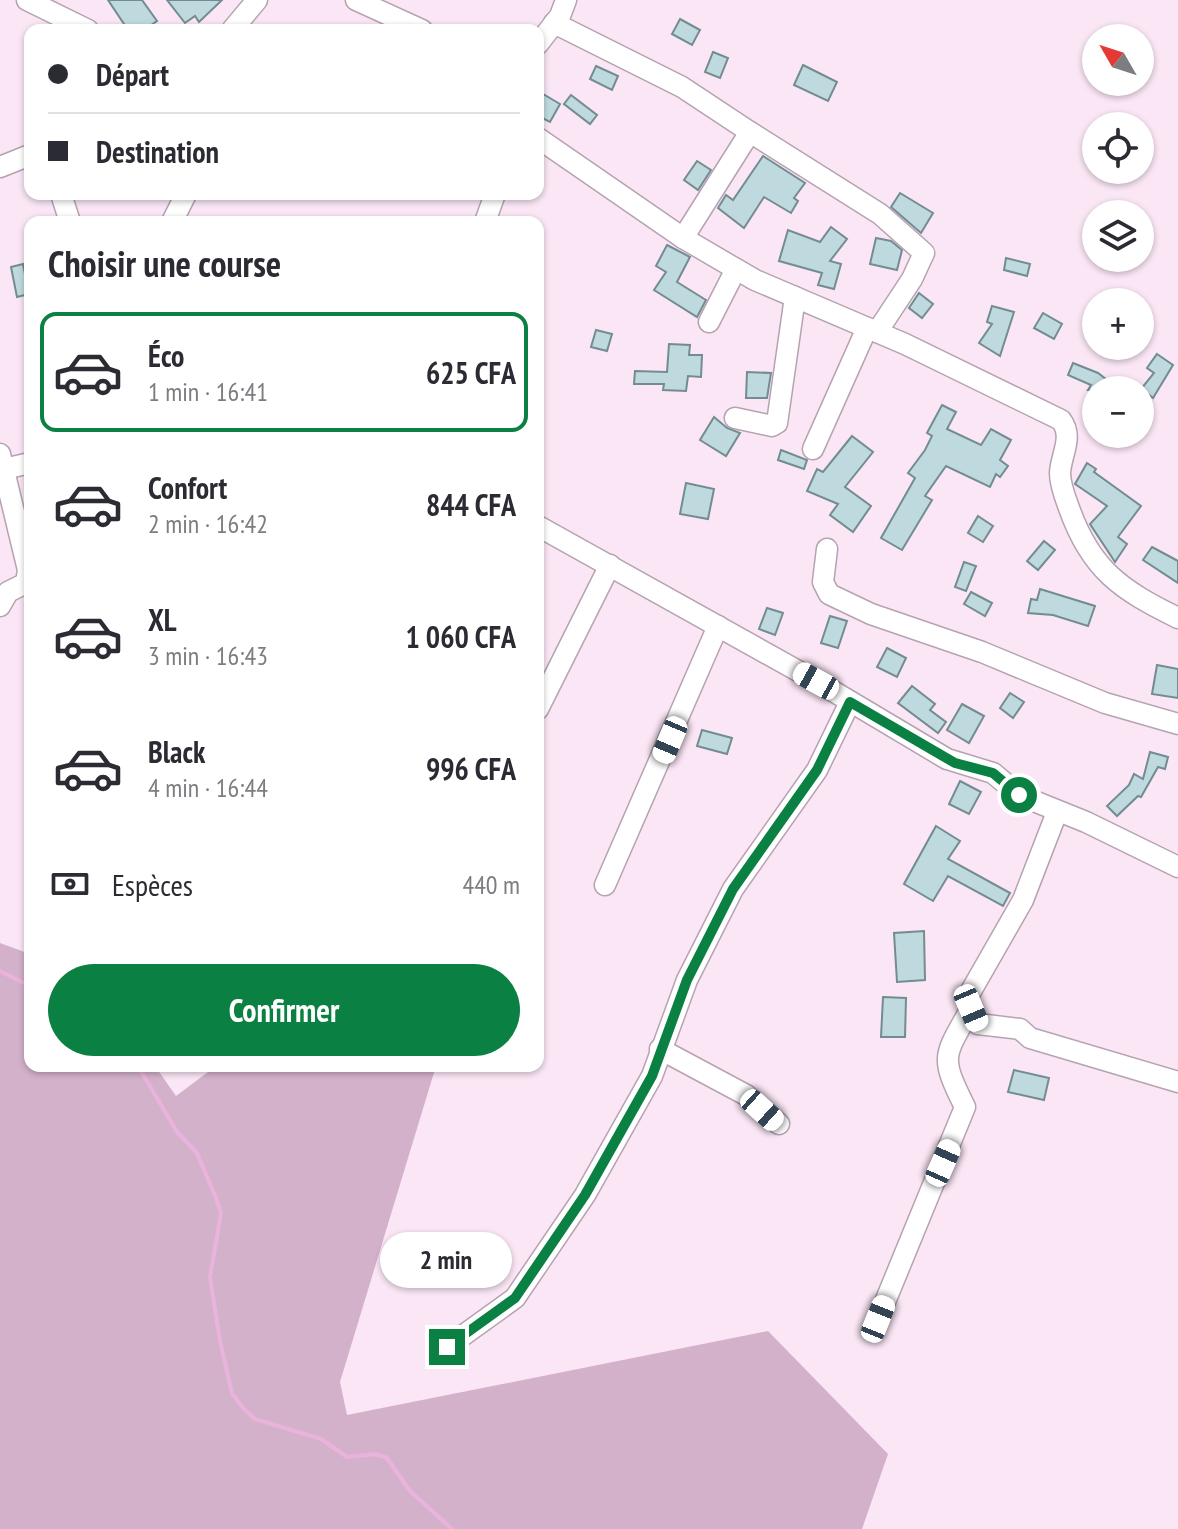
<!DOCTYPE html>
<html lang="fr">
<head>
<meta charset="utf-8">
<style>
  :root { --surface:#fff; --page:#f7f7f7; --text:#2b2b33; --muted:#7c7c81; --line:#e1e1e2; --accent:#0b8043 }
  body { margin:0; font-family:"PT Sans Narrow",sans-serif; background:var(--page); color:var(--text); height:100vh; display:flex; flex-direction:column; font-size:30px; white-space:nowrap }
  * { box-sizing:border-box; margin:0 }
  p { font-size:26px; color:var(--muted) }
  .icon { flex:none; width:44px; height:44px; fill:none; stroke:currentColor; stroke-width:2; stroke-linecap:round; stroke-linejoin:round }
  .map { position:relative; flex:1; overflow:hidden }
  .drawer { position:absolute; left:24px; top:216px; width:520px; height:856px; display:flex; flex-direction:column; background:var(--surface); border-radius:16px; box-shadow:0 2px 6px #0004 }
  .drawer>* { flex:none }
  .top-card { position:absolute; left:24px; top:24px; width:520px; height:176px; border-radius:16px; box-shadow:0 2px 6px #0004; display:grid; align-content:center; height:176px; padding:0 24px; background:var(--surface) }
  .needle { width:52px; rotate:309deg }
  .controls { position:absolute; left:1082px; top:24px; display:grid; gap:16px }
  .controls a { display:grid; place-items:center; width:72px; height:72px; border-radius:50%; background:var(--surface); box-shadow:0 2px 6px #0004; font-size:40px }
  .end { position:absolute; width:36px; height:36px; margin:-18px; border:10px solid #0b8043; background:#fff; box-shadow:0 0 0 4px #fff }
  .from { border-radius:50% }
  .bubble { position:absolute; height:56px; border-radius:28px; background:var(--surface); box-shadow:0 2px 6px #0004; font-size:26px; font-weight:700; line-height:56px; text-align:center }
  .car { position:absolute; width:24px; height:48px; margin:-24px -12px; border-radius:10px; box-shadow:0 0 6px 2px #0007; background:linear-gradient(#fff 24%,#345 0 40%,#fff 0 76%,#345 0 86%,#fff 0) }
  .top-card b { display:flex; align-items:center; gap:28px; height:76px; font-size:30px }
  .top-card b+b { border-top:2px solid var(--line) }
  .top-card i { width:20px; height:20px; background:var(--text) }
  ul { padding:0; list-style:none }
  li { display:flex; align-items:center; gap:24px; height:120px; margin:0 16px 12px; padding:0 8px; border:4px solid transparent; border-radius:16px }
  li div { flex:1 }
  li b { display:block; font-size:30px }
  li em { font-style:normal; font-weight:700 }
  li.on { border-color:var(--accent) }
  li>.icon { width:72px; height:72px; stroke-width:1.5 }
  h2 { padding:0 24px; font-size:36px; line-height:96px }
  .pay { display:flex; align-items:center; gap:20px; height:88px; padding:0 24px; font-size:30px }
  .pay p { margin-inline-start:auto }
  .button { display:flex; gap:16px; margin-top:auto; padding:16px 24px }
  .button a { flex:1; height:92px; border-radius:48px; background:var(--accent); color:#fff; font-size:32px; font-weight:700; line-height:92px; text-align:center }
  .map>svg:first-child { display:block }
</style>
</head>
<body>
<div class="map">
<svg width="1178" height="1529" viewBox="0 0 1178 1529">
  <rect width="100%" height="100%" fill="#fae6f5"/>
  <polygon fill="#d4b1cb" points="0,943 30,954 30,1066 155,1066 176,1096 216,1066 436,1066 340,1382 347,1415 768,1331 888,1454 862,1529 0,1529"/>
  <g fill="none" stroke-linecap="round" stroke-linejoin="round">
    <g stroke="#eab3dd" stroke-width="4">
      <polyline points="0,971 30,986"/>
      <polyline points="138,1066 177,1132 197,1153 216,1198 221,1213 210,1277 220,1341 232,1393 243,1408 255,1419 321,1439 347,1457 376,1454 387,1458 410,1491 452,1529"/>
    </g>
  </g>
  <g fill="#bfdadf" stroke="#738c91" stroke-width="2">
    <polygon points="108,0 142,0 157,21 144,30 128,30"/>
    <polygon points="167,0 222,0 199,22 195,16 185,23"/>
    <polygon points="680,19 700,30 692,45 672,34"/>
    <polygon points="713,52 728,58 720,78 705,72"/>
    <polygon points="803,65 837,82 828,101 794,85"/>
    <polygon points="596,66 618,76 612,90 590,79"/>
    <polygon points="538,91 560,104 550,122 538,116"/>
    <polygon points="571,95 597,115 590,124 564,104"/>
    <polygon points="763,156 805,183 794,198 798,201 791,213 764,197 744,228 718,208 726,195 733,200"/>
    <polygon points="697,161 711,170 698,190 684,180"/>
    <polygon points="900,193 933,213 921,233 891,207"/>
    <polygon points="831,227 847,239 830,261 841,264 834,289 818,285 822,273 779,261 788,230 820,242"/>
    <polygon points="876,238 891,241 902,250 897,270 870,264"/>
    <polygon points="667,245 690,257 677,282 706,300 697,317 654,290 666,272 656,266"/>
    <polygon points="1006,258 1030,264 1027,276 1004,270"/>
    <polygon points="23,264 29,294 17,297 11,267"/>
    <polygon points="919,293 933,304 922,318 909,308"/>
    <polygon points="992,306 1014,312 1000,356 979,343 992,324 987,322"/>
    <polygon points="1043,313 1062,324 1054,339 1034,328"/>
    <polygon points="596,330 612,334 607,351 591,347"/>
    <polygon points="669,344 690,345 689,355 702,355 701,377 688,376 686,391 663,390 664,384 634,384 635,371 667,372"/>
    <polygon points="1157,354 1173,365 1153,398 1141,389 1154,373 1147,368"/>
    <polygon points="1073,363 1098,373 1120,390 1088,390 1091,385 1068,375"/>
    <polygon points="747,372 771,373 767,398 746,398"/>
    <polygon points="942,405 956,412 947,429 981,445 991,429 1011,440 1000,460 1008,466 1000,477 996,474 990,487 946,466 925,496 932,500 902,550 881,538 915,478 908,473 925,450 932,436 927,433"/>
    <polygon points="714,417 727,428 740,433 726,456 700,440"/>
    <polygon points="852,436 873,452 845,487 871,506 853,532 830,515 838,504 807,491 817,469 823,472"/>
    <polygon points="781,450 807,460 804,469 778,460"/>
    <polygon points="1087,463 1096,469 1094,472 1141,506 1118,537 1127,544 1115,562 1090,524 1107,506 1075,484"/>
    <polygon points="686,483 714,489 708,519 680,514"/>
    <polygon points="978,516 993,526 983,542 968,533"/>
    <polygon points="1044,541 1055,550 1038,570 1027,561"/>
    <polygon points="1152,547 1178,561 1178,583 1143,560"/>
    <polygon points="964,562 976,566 966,591 955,587"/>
    <polygon points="1040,589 1095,606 1088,626 1053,615 1028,613 1031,599 1037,600"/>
    <polygon points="971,592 992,603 985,616 964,604"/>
    <polygon points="767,608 783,613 775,635 759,629"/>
    <polygon points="830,616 847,621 838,648 821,643"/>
    <polygon points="887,648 906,658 897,677 877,667"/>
    <polygon points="1157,665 1178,669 1178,698 1152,694"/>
    <polygon points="912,686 935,704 930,710 946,722 938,733 898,703"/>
    <polygon points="1010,693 1024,702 1013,718 1000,708"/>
    <polygon points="962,704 984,716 969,743 947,730"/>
    <polygon points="702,730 732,738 727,754 697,746"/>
    <polygon points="1150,752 1168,757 1165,769 1158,767 1141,797 1138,796 1117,816 1107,806 1129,785 1134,774 1143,779"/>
    <polygon points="960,781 981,792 969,814 949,804"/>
    <polygon points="936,826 960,841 948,859 1010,893 1003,906 948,876 933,901 904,884"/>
    <polygon points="924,931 925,980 897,982 894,933"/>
    <polygon points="883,997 906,998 905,1037 881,1037"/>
    <polygon points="1014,1070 1049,1078 1044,1100 1008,1092"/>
  </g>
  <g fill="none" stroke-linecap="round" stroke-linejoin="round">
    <defs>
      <g id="minor">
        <polyline points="27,0 88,30"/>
        <polyline points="356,0 422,30"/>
        <polyline points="554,23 682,87 750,132"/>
        <polyline points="232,30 257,0"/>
        <polyline points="538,44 560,16 566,0"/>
        <path d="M538,138L683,238L755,280L905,344L1061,420C1074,437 1061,454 1060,473C1060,485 1065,497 1069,508C1091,570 1121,590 1178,618"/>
        <polyline points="0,167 30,155"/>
        <polyline points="61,194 70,222"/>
        <polyline points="172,222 186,194"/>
        <polyline points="485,222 495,194"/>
        <polyline points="683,238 750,132 880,214 924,253 912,279 877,332"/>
        <polyline points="709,322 736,269"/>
        <polyline points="735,418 772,426 777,423 795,297"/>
        <polyline points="813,449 867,328"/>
        <polyline points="0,454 28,570 26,583 8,592 0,606"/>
        <polyline points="4,469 30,463"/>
        <polyline points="538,526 816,681 947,759 993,773 1019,795 1086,822 1178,867"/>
        <polyline points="827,549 823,582 829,594 871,614 982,652 1105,703 1178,724"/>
        <polyline points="538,709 610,565"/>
        <polyline points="1057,812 1023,900 967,998 978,1024 1020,1029 1030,1038 1178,1082"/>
        <polyline points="605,885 718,626"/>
        <polyline points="660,1049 746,1095 779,1124"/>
        <path d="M878,1319L965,1107C939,1055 944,1057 971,1008"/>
        <polyline points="447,1347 515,1298 585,1195 652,1076 687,980 733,889 817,770 850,702"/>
      </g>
    </defs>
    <use href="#minor" stroke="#b6a3b1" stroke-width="23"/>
    <use href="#minor" stroke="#fff" stroke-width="20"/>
  </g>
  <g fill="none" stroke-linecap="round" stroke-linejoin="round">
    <polyline stroke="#0b8043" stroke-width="10" points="447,1347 515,1298 585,1195 652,1076 687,980 733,889 817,770 850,702 955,763 993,773 1019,795"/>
  </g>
</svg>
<div class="controls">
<a><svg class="needle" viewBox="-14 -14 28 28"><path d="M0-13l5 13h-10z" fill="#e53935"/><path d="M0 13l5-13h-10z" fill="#7c7c81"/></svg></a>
<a><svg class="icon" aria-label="locate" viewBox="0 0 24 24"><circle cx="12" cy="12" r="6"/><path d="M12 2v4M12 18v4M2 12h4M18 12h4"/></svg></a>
<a><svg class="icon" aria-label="layers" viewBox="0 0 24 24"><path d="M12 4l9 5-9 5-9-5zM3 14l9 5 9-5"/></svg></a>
<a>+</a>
<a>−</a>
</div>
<i class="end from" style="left:1019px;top:795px"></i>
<i class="end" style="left:447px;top:1347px"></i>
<div class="bubble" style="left:380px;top:1232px;width:132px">2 min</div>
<i class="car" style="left:816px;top:681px;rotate:299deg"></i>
<i class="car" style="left:670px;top:740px;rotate:203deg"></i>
<i class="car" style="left:971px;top:1008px;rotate:157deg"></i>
<i class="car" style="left:762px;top:1110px;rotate:132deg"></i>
<i class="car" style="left:943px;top:1163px;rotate:24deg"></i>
<i class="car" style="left:878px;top:1319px;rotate:22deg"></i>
<div class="top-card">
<b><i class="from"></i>Départ</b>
<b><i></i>Destination</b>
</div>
<section class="drawer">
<h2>Choisir une course</h2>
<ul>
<li class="on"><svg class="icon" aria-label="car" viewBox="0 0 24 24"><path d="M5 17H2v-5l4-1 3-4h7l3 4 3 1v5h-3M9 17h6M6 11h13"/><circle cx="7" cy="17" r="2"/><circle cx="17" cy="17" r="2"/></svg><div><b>Éco</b><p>1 min · 16:41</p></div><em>625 CFA</em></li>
<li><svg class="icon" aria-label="car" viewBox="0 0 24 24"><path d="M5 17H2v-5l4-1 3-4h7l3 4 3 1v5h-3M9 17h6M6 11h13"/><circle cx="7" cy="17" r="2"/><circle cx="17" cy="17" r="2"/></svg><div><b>Confort</b><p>2 min · 16:42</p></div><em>844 CFA</em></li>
<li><svg class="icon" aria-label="car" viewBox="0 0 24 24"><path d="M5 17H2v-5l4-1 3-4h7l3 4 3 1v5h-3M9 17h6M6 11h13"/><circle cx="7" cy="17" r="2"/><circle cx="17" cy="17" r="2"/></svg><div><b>XL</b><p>3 min · 16:43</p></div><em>1 060 CFA</em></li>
<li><svg class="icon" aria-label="car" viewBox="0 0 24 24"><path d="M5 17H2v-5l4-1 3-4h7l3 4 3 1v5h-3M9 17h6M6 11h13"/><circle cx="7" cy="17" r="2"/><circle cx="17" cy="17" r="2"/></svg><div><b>Black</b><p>4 min · 16:44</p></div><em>996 CFA</em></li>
</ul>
<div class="pay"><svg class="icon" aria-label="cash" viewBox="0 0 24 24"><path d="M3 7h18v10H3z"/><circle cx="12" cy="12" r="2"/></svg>Espèces<p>440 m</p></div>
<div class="button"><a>Confirmer</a></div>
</section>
</div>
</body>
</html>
